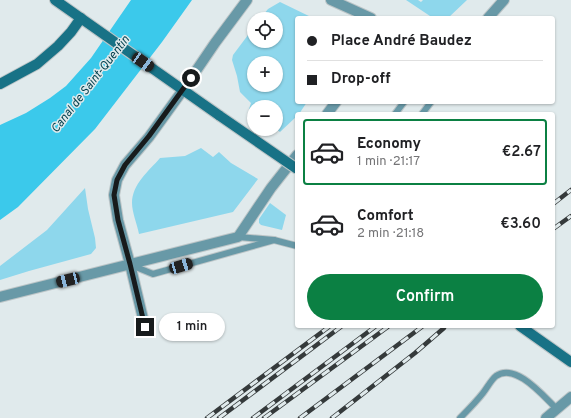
<!DOCTYPE html>
<html lang="en">
<head>
<meta charset="utf-8">
<style>
  :root { --surface:#fff; --page:#f2f2f2; --text:#202124; --muted:#757577; --line:#e0e0e0; --accent:#0b8043 }
  body { margin:0; font-family:Overpass,sans-serif; background:var(--page); color:var(--text); height:100vh; display:flex; flex-direction:column; font-size:15px; white-space:nowrap }
  * { box-sizing:border-box; margin:0 }
  p { font-size:13px; color:var(--muted) }
  .icon { flex:none; width:22px; height:22px; fill:none; stroke:currentColor; stroke-width:2; stroke-linecap:round; stroke-linejoin:round }
  .map { position:relative; flex:1; overflow:hidden }
  .details { position:absolute; left:295px; top:112px; width:260px; height:216px; display:flex; flex-direction:column; background:var(--surface); border-radius:4px; box-shadow:0 1px 3px #0004 }
  .details>* { flex:none }
  .top-card { position:absolute; left:295px; top:16px; width:260px; height:88px; border-radius:4px; box-shadow:0 1px 3px #0004; display:grid; align-content:center; height:88px; padding:0 12px; background:var(--surface) }
  .fabs { position:absolute; left:247px; top:12px; display:grid; gap:8px }
  .fabs a { display:grid; place-items:center; width:36px; height:36px; border-radius:50%; background:var(--surface); box-shadow:0 1px 3px #0004; font-size:20px }
  .end { position:absolute; width:18px; height:18px; margin:-9px; border:5px solid #171b1c; background:#fff; box-shadow:0 0 0 2px #fff }
  .from { border-radius:50% }
  .bubble { position:absolute; height:28px; border-radius:14px; background:var(--surface); box-shadow:0 1px 3px #0004; font-size:13px; font-weight:600; line-height:28px; text-align:center }
  .car { position:absolute; width:12px; height:24px; margin:-12px -6px; border-radius:5px; box-shadow:0 0 3px 1px #0007; background:linear-gradient(#222 24%,#8ab4d8 0 40%,#222 0 76%,#8ab4d8 0 86%,#222 0) }
  .top-card b { display:flex; align-items:center; gap:14px; height:38px; font-size:15px }
  .top-card b+b { border-top:1px solid var(--line) }
  .top-card i { width:10px; height:10px; background:var(--text) }
  ul { padding:7px 0 0; list-style:none }
  li { display:flex; align-items:center; gap:12px; height:66px; margin:0 8px 6px; padding:0 4px; border:2px solid transparent; border-radius:4px }
  li div { flex:1 }
  li b { display:block; font-size:15px }
  li em { font-style:normal; font-weight:600 }
  li.active { border-color:var(--accent) }
  li>.icon { width:36px; height:36px; stroke-width:1.5 }
  .action { display:flex; gap:8px; margin-top:auto; padding:8px 12px }
  .action a { flex:1; height:46px; border-radius:24px; background:var(--accent); color:#fff; font-size:16px; font-weight:600; line-height:46px; text-align:center }
  .map>svg:first-child { display:block }
</style>
</head>
<body>
<div class="map">
<svg width="571" height="418" viewBox="0 0 571 418">
  <rect width="100%" height="100%" fill="#e0eaec"/>
  <g fill="#8ed7ec" fill-rule="evenodd">
    <polygon points="406,0 418,0 421,2 423,0 467,0 448,18 433,18"/>
    <path d="M280,2L313,18H297V102H307L299,114H297V116L280,132L276,129V107H254V113L249,109L251,103L240,92L237,76L232,60L233,55L254,27V41H276V19H260L268,9ZM254,63H276V85H254Z"/>
    <path d="M201,148L213,157L219,152L231,163L258,179L233,212L139,234C137,224 132,212 132,203C132,184 149,171 160,158L185,156Z"/>
    <polygon points="85,188 88,209 95,238 96,248 91,254 29,271 0,280 0,266 47,230"/>
    <polygon points="270,203 286,215 282,230 261,225 259,223 259,219"/>
  </g>
  <polygon fill="#3bc9eb" points="131,0 192,0 162,42 95,129 18,207 0,220 0,125 26,113 50,98 66,86 91,58"/>
  <g fill="none" stroke-linecap="round" stroke-linejoin="round">
    <defs>
      <g id="lane">
        <polyline points="395,114 404,102"/>
        <polyline points="422,114 431,102"/>
        <polyline points="238,237 274,240 297,246"/>
        <polyline points="131,265 153,274 274,240"/>
        <path d="M460,418C468,410 476,402 483,393C487,388 491,380 496,376C516,362 544,397 557,409"/>
      </g>
      <g id="street">
        <polyline points="331,0 371,18"/>
        <polyline points="488,18 504,0"/>
        <polyline points="327,114 336,102"/>
        <polyline points="0,297 238,237 271,188 297,155"/>
        <polyline points="145,327 130,264 118,220 114,195 117,180 125,165 149,137 183,90 215,43 247,0"/>
        <polyline points="546,418 571,397"/>
      </g>
      <g id="secondary">
        <polyline points="55,0 220,116"/>
        <polyline points="0,84 37,64 58,46 71,32 81,18"/>
        <polyline points="520,326 571,362"/>
      </g>
    </defs>
    <use href="#lane" stroke="#bcc5c7" stroke-width="8"/>
    <use href="#street" stroke="#bcc5c7" stroke-width="12"/>
    <use href="#secondary" stroke="#bcc5c7" stroke-width="12"/>
    <use href="#lane" stroke="#6899a7" stroke-width="6"/>
    <use href="#street" stroke="#6899a7" stroke-width="10"/>
    <use href="#secondary" stroke="#187286" stroke-width="10"/>
    <defs>
      <g id="rail">
        <polyline points="553,204 571,190"/>
        <polyline points="553,229 571,216"/>
        <polyline points="207,418 330,326"/>
        <polyline points="219,418 342,326"/>
        <polyline points="253,418 376,326"/>
        <polyline points="264,418 389,326"/>
        <polyline points="300,418 423,326"/>
        <polyline points="332,418 415,353 444,328"/>
      </g>
    </defs>
    <use href="#rail" stroke="#353a3b" stroke-width="4.5"/>
    <use href="#rail" stroke="#e0eaec" stroke-width="3" stroke-dasharray="9" stroke-linecap="butt"/>
    <defs>
      <polyline id="secondary-bridge" points="220,116 297,169"/>
    </defs>
    <use href="#secondary-bridge" stroke="#bcc5c7" stroke-width="12" stroke-linecap="butt"/>
    <use href="#secondary-bridge" stroke="#187286" stroke-width="10"/>
  </g>
  <g fill="none" stroke-linecap="round" stroke-linejoin="round">
    <polyline stroke="#171b1c" stroke-width="5" points="145,327 130,264 118,220 114,195 117,180 125,165 149,136 191,78"/>
  </g>
  <g text-anchor="middle" stroke-width="3" stroke-linejoin="round" paint-order="stroke">
    <g font-size="12" font-style="italic" fill="#003f4d" stroke="#e0eaec">
      <text transform="translate(90 84) rotate(-52)" y="4">Canal de Saint-Quentin</text>
    </g>
  </g>
</svg>
<div class="fabs">
<a><svg class="icon" aria-label="locate" viewBox="0 0 24 24"><circle cx="12" cy="12" r="6"/><path d="M12 2v4M12 18v4M2 12h4M18 12h4"/></svg></a>
<a>+</a>
<a>−</a>
</div>
<i class="end from" style="left:191px;top:78px"></i>
<i class="end" style="left:145px;top:327px"></i>
<div class="bubble" style="left:159px;top:313px;width:66px">1 min</div>
<i class="car" style="left:143px;top:62px;rotate:125deg"></i>
<i class="car" style="left:181px;top:266px;rotate:74deg"></i>
<i class="car" style="left:68px;top:280px;rotate:256deg"></i>
<div class="top-card">
<b><i class="from"></i>Place André Baudez</b>
<b><i></i>Drop-off</b>
</div>
<section class="details">
<ul>
<li class="active"><svg class="icon" aria-label="car" viewBox="0 0 24 24"><path d="M5 17H2v-5l4-1 3-4h7l3 4 3 1v5h-3M9 17h6M6 11h13"/><circle cx="7" cy="17" r="2"/><circle cx="17" cy="17" r="2"/></svg><div><b>Economy</b><p>1 min · 21:17</p></div><em>€2.67</em></li>
<li><svg class="icon" aria-label="car" viewBox="0 0 24 24"><path d="M5 17H2v-5l4-1 3-4h7l3 4 3 1v5h-3M9 17h6M6 11h13"/><circle cx="7" cy="17" r="2"/><circle cx="17" cy="17" r="2"/></svg><div><b>Comfort</b><p>2 min · 21:18</p></div><em>€3.60</em></li>
</ul>
<div class="action"><a>Confirm</a></div>
</section>
</div>
</body>
</html>
